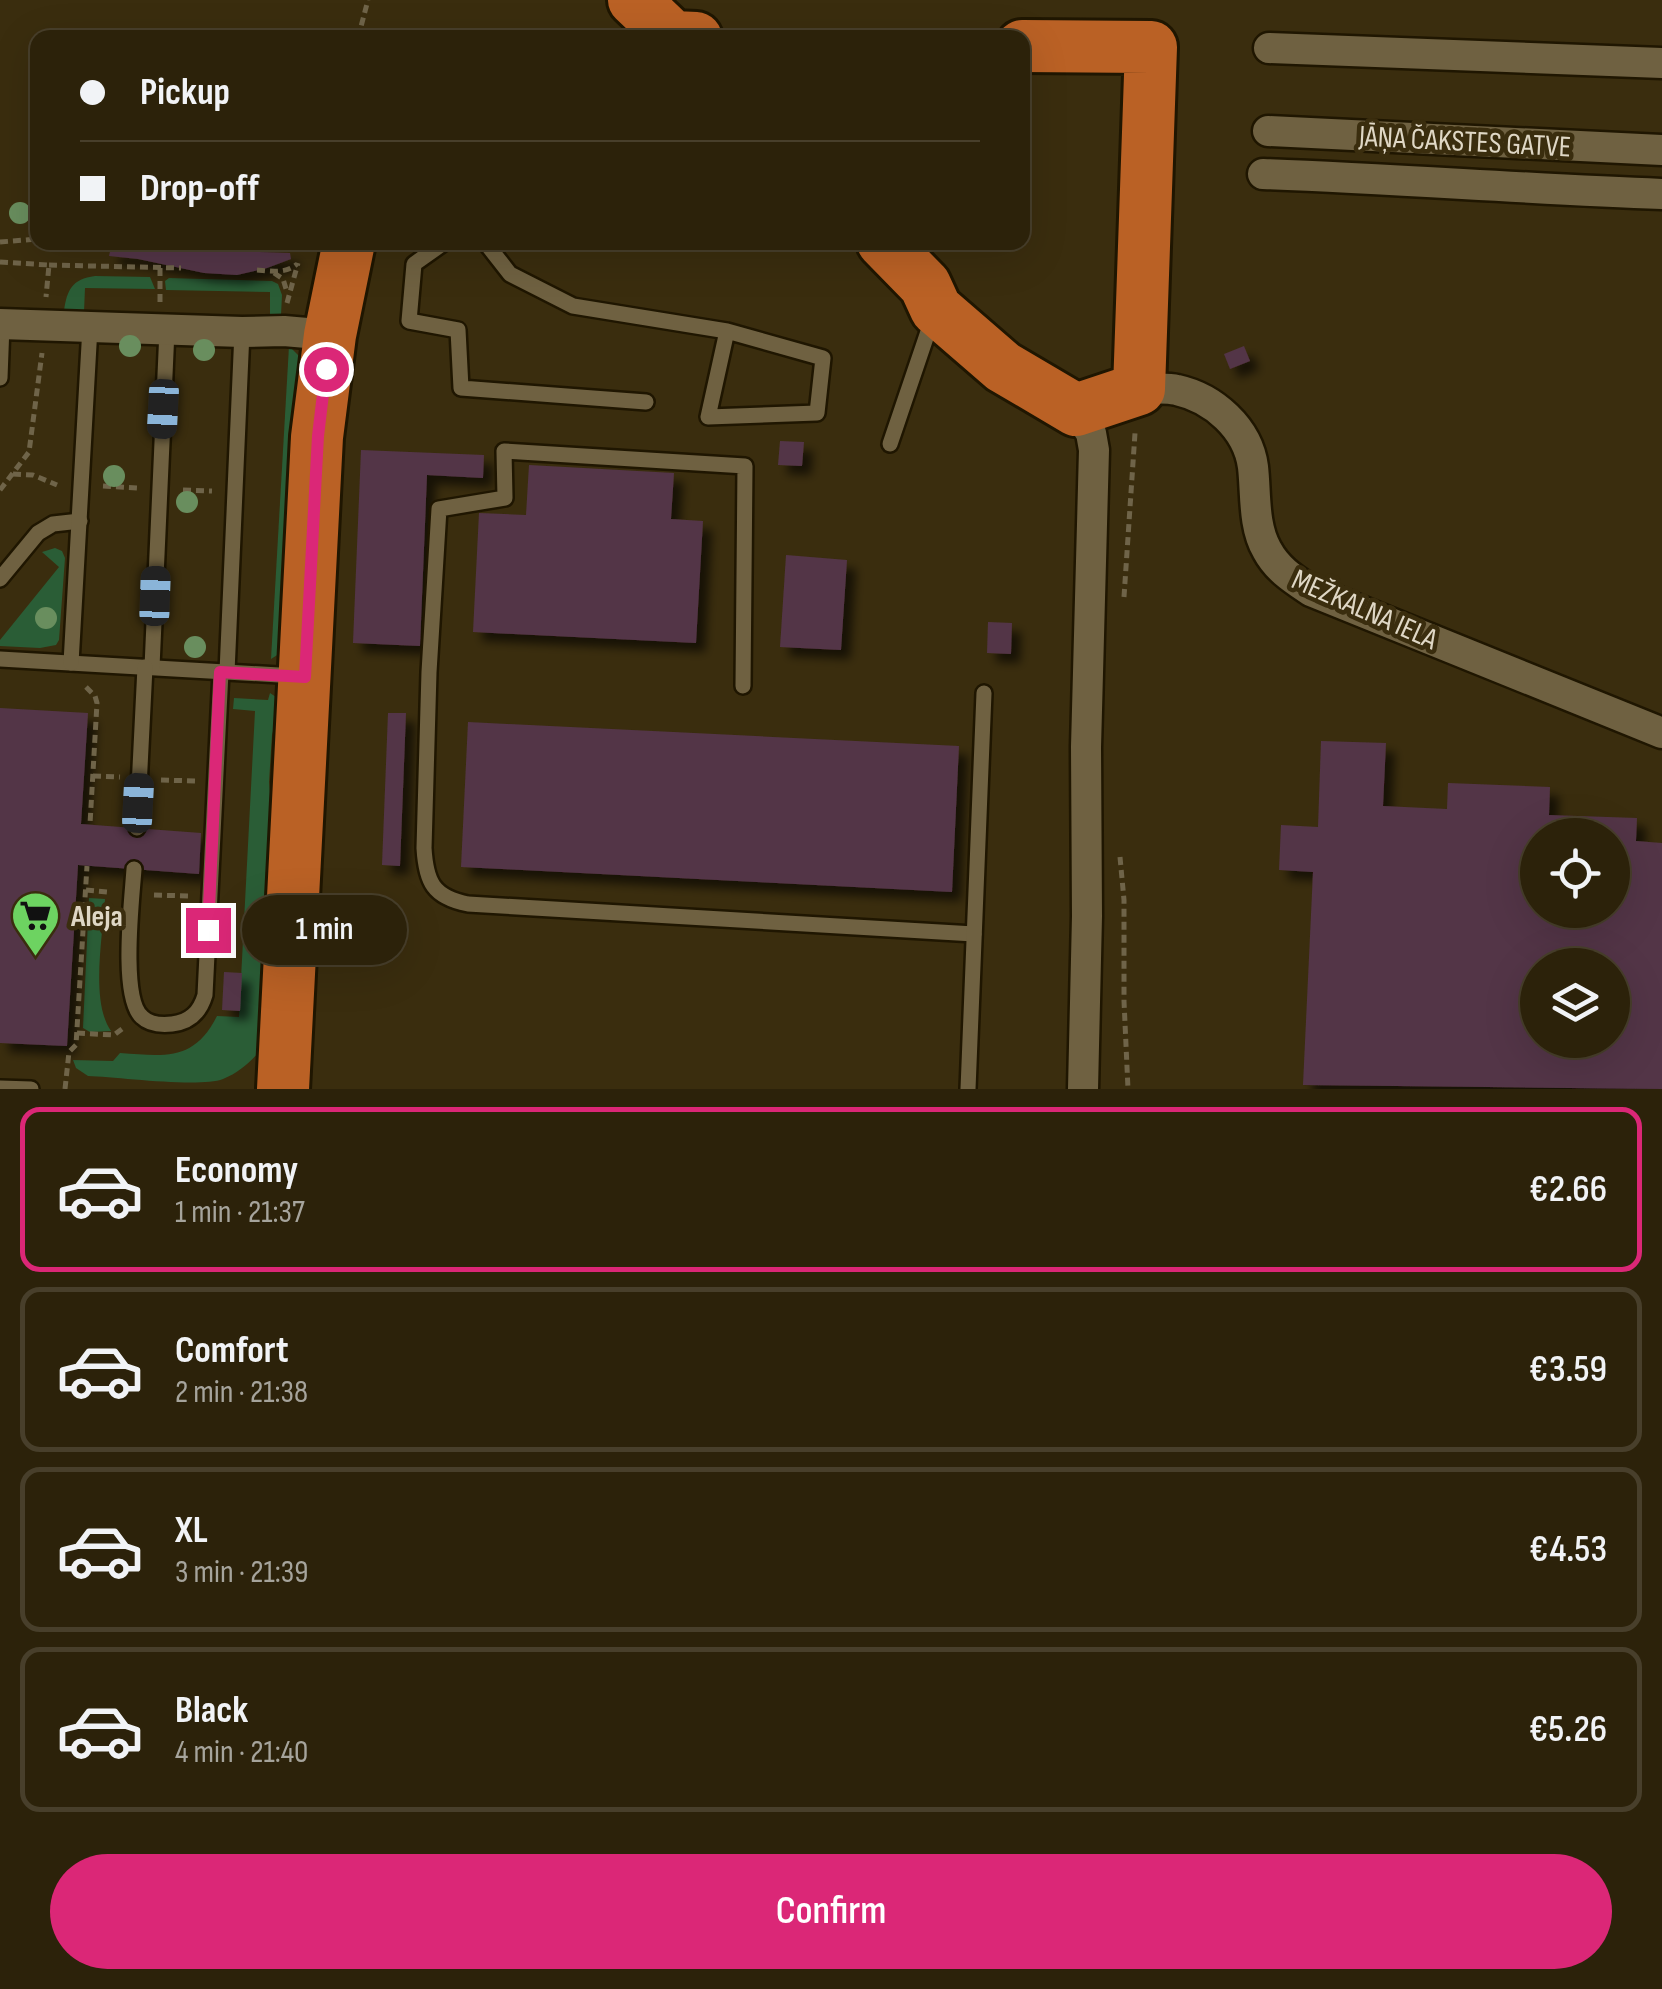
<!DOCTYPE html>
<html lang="en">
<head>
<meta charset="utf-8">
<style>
  :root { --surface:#2c220a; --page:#382f18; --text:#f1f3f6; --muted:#a6a49c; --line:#483f2b; --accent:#db2777 }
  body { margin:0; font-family:"Sofia Sans Condensed",sans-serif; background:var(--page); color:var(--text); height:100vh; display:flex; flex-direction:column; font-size:38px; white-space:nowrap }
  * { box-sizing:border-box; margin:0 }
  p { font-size:32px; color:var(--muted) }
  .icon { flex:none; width:55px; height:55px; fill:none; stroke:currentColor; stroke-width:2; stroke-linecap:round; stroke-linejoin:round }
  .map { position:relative; height:1089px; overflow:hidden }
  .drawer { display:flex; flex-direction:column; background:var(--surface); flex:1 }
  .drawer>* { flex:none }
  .top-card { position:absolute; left:30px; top:30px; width:1000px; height:220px; border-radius:20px; box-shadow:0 10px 40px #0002,0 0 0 2px var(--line); display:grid; align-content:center; height:220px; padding:0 50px; background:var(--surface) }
  .controls { position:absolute; left:1520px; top:818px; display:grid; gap:20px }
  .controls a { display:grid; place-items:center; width:110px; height:110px; border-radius:50%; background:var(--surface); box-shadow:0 10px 40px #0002,0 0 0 2px var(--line); font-size:50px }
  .end { position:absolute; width:45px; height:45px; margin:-22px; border:12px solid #db2777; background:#fff; box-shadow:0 0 0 5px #fff }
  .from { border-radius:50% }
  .bubble { position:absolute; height:70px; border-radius:35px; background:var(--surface); box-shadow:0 10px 40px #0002,0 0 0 2px var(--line); font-size:32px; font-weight:600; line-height:70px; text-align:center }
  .car { position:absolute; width:30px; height:60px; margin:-30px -15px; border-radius:12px; box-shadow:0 0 8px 2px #0007; background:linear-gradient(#222 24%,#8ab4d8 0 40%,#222 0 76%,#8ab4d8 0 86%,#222 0) }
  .top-card b { display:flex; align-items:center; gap:35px; height:95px; font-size:38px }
  .top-card b+b { border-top:2px solid var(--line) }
  .top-card i { width:25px; height:25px; background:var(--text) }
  ul { padding:18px 0 0; list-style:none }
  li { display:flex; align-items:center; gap:30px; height:165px; margin:0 20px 15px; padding:0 30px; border:5px solid var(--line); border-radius:20px }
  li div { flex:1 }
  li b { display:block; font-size:38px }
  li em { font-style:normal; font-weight:600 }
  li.on { border-color:var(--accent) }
  li>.icon { width:90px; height:90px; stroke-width:1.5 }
  .cta { display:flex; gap:20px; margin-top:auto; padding:20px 50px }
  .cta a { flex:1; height:115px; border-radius:60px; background:var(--accent); color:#fff; font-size:40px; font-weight:600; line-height:115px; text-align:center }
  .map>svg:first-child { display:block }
</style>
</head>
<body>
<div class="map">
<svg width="1662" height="1089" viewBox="0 0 1662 1089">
  <defs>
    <filter id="shadow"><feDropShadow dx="9" dy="9" stdDeviation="5" flood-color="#0009"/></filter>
  </defs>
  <rect width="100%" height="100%" fill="#3a2d0e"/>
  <g fill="#2a5d36">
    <path d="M95,276L150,277L155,289L85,288L84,312L64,311C67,290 72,279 95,276Z"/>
    <polygon points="169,278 272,281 278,284 282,295 281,315 270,315 270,292 166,290 165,281"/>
    <polygon points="289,346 304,361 282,652 271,659"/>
    <polygon points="55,548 62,551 65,558 59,640 56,645 40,648 0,646 0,640 59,567 42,552"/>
    <path d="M270,693L282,701L272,735L269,782L278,874L261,1050C250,1062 239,1073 223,1079C199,1088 118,1077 88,1076L76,1068L73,1060L113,1061L120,1053C164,1056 194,1062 217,1016L239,1017L255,711L233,709L234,698L268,700Z"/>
    <path d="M89,898L105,899C103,935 90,1001 111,1031L90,1032L83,1028Z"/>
  </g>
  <g fill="#533547" fill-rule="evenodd" filter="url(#shadow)">
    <polygon points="111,247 290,253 291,259 267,268 237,275 204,273 138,259 109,256"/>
    <polygon points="1244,346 1250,361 1230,369 1224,354"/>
    <polygon points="780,441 804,442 802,466 778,465"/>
    <polygon points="361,450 484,455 483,478 427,475 420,646 353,643"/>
    <polygon points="529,465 674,473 671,519 703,521 696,643 473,632 479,513 526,515"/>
    <polygon points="786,555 847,560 841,650 780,647"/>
    <polygon points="988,622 1012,623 1011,654 987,653"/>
    <polygon points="0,708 88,713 81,824 201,833 199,874 78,865 67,1046 0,1043"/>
    <polygon points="388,713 406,713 400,866 382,865"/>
    <polygon points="468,722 959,746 952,892 461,867"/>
    <path d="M1321,741L1386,743L1383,806L1447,809L1448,783L1550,787L1549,815L1637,818L1636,841L1662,843V1089L1303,1085L1313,872L1279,870L1281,825L1318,827ZM1538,835H1612V910H1538ZM1538,965H1612V1040H1538Z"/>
    <polygon points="224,972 242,973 240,1011 222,1010"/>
  </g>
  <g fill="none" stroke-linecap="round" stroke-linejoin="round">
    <defs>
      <g id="service">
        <polyline points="445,242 414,264 409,321 458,330 461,388 646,402"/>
        <polyline points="485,242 510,274 573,306 727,331 823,358 817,413 708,417 727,331"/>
        <polyline points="0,378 2,325"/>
        <polyline points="890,444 933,317"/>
        <polyline points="0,579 38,533 53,524 80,521"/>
        <polyline points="0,659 296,676"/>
        <polyline points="71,663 90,327"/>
        <polyline points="152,667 167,330"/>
        <polyline points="227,672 242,332"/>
        <path d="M743,686L745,466L504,451L505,498L439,509L429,672L424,848C426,882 433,897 468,904L974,934"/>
        <polyline points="137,828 145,667"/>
        <path d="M134,869C132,899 120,998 142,1017C149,1024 162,1025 172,1024C190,1022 200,1012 205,995L221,672"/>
        <polyline points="0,1088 31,1089"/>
        <polyline points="968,1089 984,693"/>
      </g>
      <g id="minor">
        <polyline points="1269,48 1662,63"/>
        <polyline points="1268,131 1662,150"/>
        <path d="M1263,174C1396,179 1529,189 1662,194"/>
        <polyline points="0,324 242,332 284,331 330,335"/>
        <path d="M1139,389C1151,389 1165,387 1177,390C1213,398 1248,428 1253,467C1256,493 1253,526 1267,550C1277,569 1293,579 1311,591L1662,733"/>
        <polyline points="1076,410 1091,433 1094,450 1086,747 1087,916 1083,1089"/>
      </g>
      <g id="trunk">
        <polyline points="634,0 673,37 696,38"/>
        <polyline points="883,242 925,285 936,309 1003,367 1076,410 1139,389 1151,47 1022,46"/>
        <polyline points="283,1089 317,437 330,335 349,242"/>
      </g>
    </defs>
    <use href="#service" stroke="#1f1601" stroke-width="20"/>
    <use href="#minor" stroke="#1f1601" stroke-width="35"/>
    <use href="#trunk" stroke="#1f1601" stroke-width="58"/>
    <g stroke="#6f6449" stroke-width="5" stroke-dasharray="8 5" stroke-linecap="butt">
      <polyline points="358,38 368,0"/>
      <polyline points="0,242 38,239"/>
      <polyline points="0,262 49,265 46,297"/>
      <polyline points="49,265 181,268"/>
      <path d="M257,270C271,271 286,274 297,264"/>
      <polyline points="274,273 283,279 287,292"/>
      <polyline points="160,302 160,268"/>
      <polyline points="287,303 298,263"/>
      <polyline points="13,474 33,475 57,485"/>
      <polyline points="103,486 137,488"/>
      <polyline points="0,490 29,452 42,353"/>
      <polyline points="183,490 212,491"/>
      <polyline points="1124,597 1135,433"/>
      <polyline points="86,687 95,696 97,703 90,824"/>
      <polyline points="93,776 120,777"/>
      <polyline points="161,780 195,781"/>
      <polyline points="1120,857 1124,900 1124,1001 1128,1089"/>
      <polyline points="86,890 108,892"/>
      <polyline points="154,895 188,896"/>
      <polyline points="77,1033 114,1035 122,1029"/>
      <polyline points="65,1089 69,1052 76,1045 87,866"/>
    </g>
    <use href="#service" stroke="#6f6141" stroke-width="15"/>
    <use href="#minor" stroke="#6f6141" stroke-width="30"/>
    <use href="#trunk" stroke="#ba6125" stroke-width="52"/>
  </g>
  <g fill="#698e5e">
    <circle cx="20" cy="213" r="11"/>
    <circle cx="130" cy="346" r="11"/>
    <circle cx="204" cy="350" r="11"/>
    <circle cx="114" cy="476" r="11"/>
    <circle cx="187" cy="502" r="11"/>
    <circle cx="46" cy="618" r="11"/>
    <circle cx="195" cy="647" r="11"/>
  </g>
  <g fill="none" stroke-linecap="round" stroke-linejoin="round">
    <polyline stroke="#db2777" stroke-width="12" points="208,930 220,672 305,677 318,436 326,369"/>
  </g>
  <defs>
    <symbol id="supermarket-pin" viewBox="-11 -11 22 30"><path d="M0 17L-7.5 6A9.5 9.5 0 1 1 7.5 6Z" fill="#6dd361" stroke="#3a2d0e"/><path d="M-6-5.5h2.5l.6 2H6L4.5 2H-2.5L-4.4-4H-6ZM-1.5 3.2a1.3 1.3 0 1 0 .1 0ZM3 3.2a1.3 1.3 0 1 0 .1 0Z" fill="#111"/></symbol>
  </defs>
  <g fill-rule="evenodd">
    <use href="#supermarket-pin" x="8" y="888" width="55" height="75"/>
  </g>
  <g text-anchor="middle" stroke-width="9" stroke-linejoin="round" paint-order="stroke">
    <g font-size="30" fill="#dfd7c5" stroke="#3a2d0e">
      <text transform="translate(1465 141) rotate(3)" y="10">JĀŅA ČAKSTES GATVE</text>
      <text transform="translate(1365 609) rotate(24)" y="10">MEŽKALNA IELA</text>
    </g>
    <g font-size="30" font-weight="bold" fill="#dfd7c5" stroke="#3a2d0e" text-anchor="start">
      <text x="71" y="926">Aleja</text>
    </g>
  </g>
</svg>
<div class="controls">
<a><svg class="icon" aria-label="locate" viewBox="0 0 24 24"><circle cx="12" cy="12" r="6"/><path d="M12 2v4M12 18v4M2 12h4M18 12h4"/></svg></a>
<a><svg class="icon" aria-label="layers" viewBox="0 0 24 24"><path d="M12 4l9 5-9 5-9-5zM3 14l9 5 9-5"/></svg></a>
</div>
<i class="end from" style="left:326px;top:369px"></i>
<i class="end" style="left:208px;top:930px"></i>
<div class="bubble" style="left:242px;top:895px;width:165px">1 min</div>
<i class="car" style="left:163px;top:409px;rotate:183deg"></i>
<i class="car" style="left:155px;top:596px;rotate:2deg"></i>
<i class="car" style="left:138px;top:803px;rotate:3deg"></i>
<div class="top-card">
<b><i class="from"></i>Pickup</b>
<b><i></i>Drop-off</b>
</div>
</div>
<section class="drawer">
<ul>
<li class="on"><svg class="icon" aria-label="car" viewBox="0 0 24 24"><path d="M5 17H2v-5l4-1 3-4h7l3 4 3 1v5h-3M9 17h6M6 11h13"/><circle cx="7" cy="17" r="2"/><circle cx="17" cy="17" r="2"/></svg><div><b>Economy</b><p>1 min · 21:37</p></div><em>€2.66</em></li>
<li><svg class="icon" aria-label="car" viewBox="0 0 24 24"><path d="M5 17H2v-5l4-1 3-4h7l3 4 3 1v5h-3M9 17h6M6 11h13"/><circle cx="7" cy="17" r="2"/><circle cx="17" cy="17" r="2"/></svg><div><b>Comfort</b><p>2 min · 21:38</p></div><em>€3.59</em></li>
<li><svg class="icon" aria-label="car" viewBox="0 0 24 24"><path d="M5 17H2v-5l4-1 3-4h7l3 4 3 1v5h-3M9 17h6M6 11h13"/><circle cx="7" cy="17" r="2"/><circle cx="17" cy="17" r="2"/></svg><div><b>XL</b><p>3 min · 21:39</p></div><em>€4.53</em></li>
<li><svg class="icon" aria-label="car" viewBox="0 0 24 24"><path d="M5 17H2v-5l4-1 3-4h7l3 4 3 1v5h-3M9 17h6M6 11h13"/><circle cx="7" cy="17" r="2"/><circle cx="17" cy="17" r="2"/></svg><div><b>Black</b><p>4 min · 21:40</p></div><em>€5.26</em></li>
</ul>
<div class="cta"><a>Confirm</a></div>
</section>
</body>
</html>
